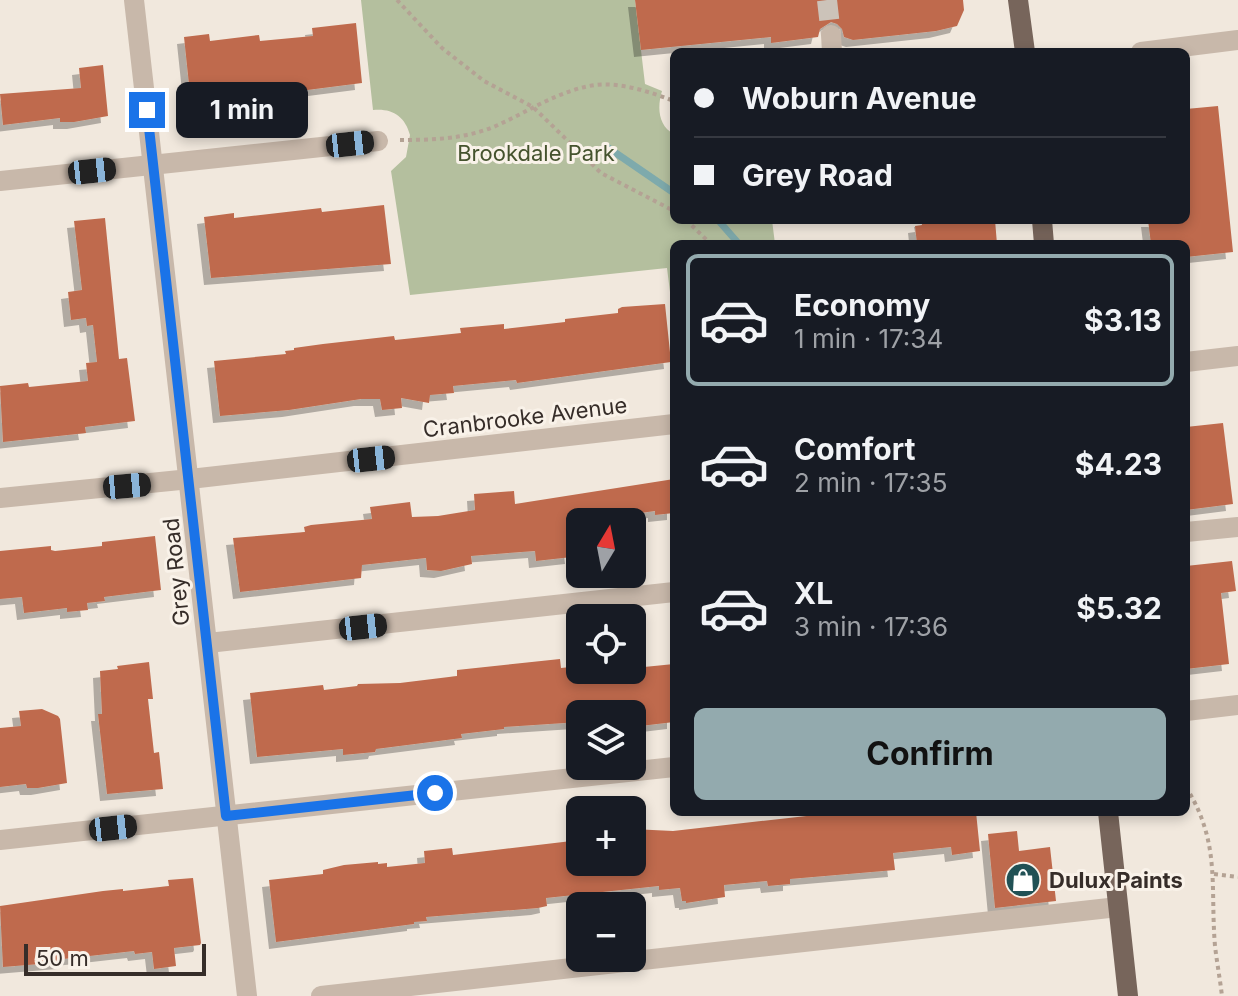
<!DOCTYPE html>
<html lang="en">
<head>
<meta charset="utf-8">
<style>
  :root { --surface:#171b24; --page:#20242c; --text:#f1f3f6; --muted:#9ea1a6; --line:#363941; --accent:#93aaae }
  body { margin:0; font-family:Inter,sans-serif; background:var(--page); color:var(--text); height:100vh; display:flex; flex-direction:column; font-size:30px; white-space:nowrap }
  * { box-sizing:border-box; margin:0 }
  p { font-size:26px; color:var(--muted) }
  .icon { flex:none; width:44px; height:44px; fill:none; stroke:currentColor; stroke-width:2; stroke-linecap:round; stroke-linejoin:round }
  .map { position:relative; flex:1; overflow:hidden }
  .details { position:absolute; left:670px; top:240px; width:520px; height:576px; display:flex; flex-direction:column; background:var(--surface); border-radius:12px; box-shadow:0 4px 12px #0003 }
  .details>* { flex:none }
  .guide { position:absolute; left:670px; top:48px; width:520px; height:176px; border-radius:12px; box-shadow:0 4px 12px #0003; display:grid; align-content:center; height:176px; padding:0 24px; background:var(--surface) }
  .needle { width:52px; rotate:10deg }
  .fabs { position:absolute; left:566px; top:508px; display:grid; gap:16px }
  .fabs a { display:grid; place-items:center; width:80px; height:80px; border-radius:12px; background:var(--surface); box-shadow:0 4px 12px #0003; font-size:40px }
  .scale { position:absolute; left:24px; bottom:20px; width:182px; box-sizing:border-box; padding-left:8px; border:4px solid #362d29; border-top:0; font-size:22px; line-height:28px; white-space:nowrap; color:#362d29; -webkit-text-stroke:6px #f9f2e9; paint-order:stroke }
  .end { position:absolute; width:36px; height:36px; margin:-18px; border:10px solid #1a73e8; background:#fff; box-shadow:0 0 0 4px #fff }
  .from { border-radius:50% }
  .bubble { position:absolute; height:56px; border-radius:12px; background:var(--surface); box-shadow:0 4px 12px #0003; font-size:26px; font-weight:700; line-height:56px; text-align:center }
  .car { position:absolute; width:24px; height:48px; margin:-24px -12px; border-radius:10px; box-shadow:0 0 6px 2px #0007; background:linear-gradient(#222 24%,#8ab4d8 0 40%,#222 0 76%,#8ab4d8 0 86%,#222 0) }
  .guide b { display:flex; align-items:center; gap:28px; height:76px; font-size:30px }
  .guide b+b { border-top:2px solid var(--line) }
  .guide i { width:20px; height:20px; background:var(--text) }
  ul { padding:14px 0 0; list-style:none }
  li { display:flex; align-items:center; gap:24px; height:132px; margin:0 16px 12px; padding:0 8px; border:4px solid transparent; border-radius:12px }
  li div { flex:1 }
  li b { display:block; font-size:30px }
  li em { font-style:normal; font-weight:700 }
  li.current { border-color:var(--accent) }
  li>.icon { width:72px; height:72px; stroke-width:1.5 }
  .action { display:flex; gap:16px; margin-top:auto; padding:16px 24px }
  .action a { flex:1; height:92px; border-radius:12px; background:var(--accent); color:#111; font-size:32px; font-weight:700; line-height:92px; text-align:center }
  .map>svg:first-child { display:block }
</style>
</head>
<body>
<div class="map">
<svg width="1238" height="996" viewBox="0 0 1238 996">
  <defs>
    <filter id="shadow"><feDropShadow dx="-7" dy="7" stdDeviation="0" flood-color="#0004"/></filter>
  </defs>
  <rect width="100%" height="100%" fill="#f1e8dd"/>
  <path fill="#b4bf9e" d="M361,0H635L645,84L662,91C657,107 658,126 674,134V220H772L775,244H674V324L667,268L410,295L391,171L406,157L410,135C405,116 392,108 373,110Z"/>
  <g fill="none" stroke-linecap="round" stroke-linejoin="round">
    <g stroke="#7eaaac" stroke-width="7">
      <polyline points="607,147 674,193"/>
      <polyline points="718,220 739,244"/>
    </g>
  </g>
  <g fill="#bf6b4d" filter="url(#shadow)">
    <polygon points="635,0 963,0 964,10 957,26 936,31 853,40 844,37 842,29 837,24 831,22 820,29 818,37 771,43 771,37 641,50"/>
    <polygon points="356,23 362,83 276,94 273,88 221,93 222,100 191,103 184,37 209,34 210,41 259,35 260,41 313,36 312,28"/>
    <polygon points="103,65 108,116 74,122 60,122 60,118 3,125 0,94 81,88 79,68"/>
    <polygon points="1218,106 1233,252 1186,257 1186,244 1151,244 1148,220 1186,220 1186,109"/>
    <polygon points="384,205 391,264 211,278 204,217 234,213 234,218 321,208 322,212"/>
    <polygon points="105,218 119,359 127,358 135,421 85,427 86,433 3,442 0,386 28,383 29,387 88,381 86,363 97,362 93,325 87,326 86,318 71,320 68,292 82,290 74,221"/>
    <polygon points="921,220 995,220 997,244 917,244 915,226 922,225"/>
    <polygon points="665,304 671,362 517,383 516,380 453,386 454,393 430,395 429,403 401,398 402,408 382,410 380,399 361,399 289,410 220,416 214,361 286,354 285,351 294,350 294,348 323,344 394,336 395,340 461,333 460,328 504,324 504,329 565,322 565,319 618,313 618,309 622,307"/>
    <polygon points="1223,423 1233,504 1186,510 1186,427"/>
    <polygon points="674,479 674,513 655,515 655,511 568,523 572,557 536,561 535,551 471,556 472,564 441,571 427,570 426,558 362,565 361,578 240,592 233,538 305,532 304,527 311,525 372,519 370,507 410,502 412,517 438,516 475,510 474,494 514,491 515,504"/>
    <polygon points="155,536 161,590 104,597 105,601 87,603 88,610 67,612 67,608 24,613 22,597 0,599 0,551 51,546 51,550 55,551 102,546 102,542"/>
    <polygon points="1232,561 1236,591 1221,593 1229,664 1186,669 1186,566"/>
    <polygon points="560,659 561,668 580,666 580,670 587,670 588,680 635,675 634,668 674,664 674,722 632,727 632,714 580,714 580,722 504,727 504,729 461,734 462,738 376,749 375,752 343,755 343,749 257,757 250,693 323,685 324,690 357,686 358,684 400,683 457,676 457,670"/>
    <polygon points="149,662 153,699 148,699 154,753 159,752 163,789 107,794 98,714 102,714 100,671 118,669 117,666"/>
    <polygon points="42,709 58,716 60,719 67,783 38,788 27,788 26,784 0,787 0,728 21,726 19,711"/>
    <polygon points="842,812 976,812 980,851 952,855 951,847 893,853 895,870 790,879 790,884 768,886 767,881 724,885 725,897 686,903 686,901 682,901 680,888 659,890 659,886 546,898 547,906 538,908 426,917 427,921 414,922 414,924 276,942 269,880 323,874 323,870 344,865 378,862 378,864 387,863 387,867 425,863 424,851 452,848 453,855 580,840 580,862 632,862 632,829 673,831"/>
    <polygon points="1017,831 1019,851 1050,847 1056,901 995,908 988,834"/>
    <polygon points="193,878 201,943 200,945 174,948 176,966 154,969 152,952 135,954 134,951 63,959 64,962 3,967 0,906 103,891 123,889 123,891 169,886 168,880"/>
  </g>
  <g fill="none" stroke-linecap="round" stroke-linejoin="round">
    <polyline stroke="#ccc3b9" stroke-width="20" stroke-dasharray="20 10" stroke-linecap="butt" points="827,0 831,35"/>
    <g stroke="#b4a294" stroke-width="4" stroke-dasharray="4 4" stroke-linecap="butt">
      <polyline points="397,0 442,48 484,81 533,107 601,173 674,211"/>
      <path d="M400,140C433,140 467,139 498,125C529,111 560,90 595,85C621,82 650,92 674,101"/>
      <polyline points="686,220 711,244"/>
      <path d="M1186,787C1221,843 1210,886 1215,946C1217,963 1220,979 1222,996"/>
      <polyline points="1214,874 1238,877"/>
    </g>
    <g stroke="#c8b8aa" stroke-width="20">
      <polyline points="134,0 247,996"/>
      <polyline points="831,35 832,52"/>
      <polyline points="1141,52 1238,40"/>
      <polyline points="0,181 378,141"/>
      <polyline points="1186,362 1238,356"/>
      <polyline points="0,498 190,479 674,424"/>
      <polyline points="1186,532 1238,527"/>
      <polyline points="208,643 674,592"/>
      <polyline points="1186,711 1238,705"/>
      <polyline points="0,840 674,767"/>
      <polyline points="321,996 1118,907"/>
    </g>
    <g stroke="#77655b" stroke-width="20">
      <polyline points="1018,0 1025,52"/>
      <polyline points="1042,220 1044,244"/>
      <polyline points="1108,812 1128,996"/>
    </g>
  </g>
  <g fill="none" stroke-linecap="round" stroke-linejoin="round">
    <polyline stroke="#1a73e8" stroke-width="10" points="147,110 226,816 435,793"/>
  </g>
  <defs>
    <symbol id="shop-disc" viewBox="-11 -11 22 22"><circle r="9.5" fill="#215155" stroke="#f9f2e9"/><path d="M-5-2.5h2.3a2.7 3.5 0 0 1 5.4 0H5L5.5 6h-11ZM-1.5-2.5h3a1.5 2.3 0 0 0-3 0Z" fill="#fff"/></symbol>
  </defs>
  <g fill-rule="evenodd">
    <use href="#shop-disc" x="1003" y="860" width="40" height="40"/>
  </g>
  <g text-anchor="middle" stroke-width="6" stroke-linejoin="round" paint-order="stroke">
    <g font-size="22" fill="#45532e" stroke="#f9f2e9">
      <text x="536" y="161">Brookdale Park</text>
    </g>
    <g font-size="22" fill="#362d29" stroke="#f9f2e9">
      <text transform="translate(525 417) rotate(-7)" y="8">Cranbrooke Avenue</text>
      <text transform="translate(176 572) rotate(-96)" y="8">Grey Road</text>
    </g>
    <g font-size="22" font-weight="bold" fill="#362d29" stroke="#f9f2e9" text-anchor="start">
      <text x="1049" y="888">Dulux Paints</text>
    </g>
  </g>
</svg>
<div class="fabs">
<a><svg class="needle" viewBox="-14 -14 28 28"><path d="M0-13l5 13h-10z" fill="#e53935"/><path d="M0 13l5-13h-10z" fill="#9ea1a6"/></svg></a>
<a><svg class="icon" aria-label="locate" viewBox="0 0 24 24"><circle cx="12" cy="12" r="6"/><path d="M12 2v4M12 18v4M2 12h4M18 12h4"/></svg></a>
<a><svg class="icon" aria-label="layers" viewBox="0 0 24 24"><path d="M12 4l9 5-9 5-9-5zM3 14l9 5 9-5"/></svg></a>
<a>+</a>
<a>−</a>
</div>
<div class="scale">50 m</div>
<i class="end from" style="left:435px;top:793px"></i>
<i class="end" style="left:147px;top:110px"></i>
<div class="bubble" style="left:176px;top:82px;width:132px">1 min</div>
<i class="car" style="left:350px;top:144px;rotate:84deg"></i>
<i class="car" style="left:92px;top:171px;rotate:84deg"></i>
<i class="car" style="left:371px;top:459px;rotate:84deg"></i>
<i class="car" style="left:127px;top:486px;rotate:85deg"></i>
<i class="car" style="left:363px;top:627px;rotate:84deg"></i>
<i class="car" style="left:113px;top:828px;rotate:84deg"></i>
<div class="guide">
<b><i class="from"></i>Woburn Avenue</b>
<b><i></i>Grey Road</b>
</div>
<section class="details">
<ul>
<li class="current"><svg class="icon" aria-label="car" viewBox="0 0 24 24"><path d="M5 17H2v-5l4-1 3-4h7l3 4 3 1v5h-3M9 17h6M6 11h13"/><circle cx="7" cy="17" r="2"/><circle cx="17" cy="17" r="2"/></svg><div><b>Economy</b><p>1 min · 17:34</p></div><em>$3.13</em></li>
<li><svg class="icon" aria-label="car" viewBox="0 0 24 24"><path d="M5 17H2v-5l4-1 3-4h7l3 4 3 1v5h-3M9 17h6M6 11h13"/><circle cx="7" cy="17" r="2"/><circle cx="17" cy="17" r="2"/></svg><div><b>Comfort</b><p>2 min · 17:35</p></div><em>$4.23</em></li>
<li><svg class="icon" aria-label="car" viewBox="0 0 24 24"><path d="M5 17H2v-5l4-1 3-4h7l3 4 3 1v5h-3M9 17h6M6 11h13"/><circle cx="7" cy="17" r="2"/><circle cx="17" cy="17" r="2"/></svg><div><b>XL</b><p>3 min · 17:36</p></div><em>$5.32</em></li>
</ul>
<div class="action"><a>Confirm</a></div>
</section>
</div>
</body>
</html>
